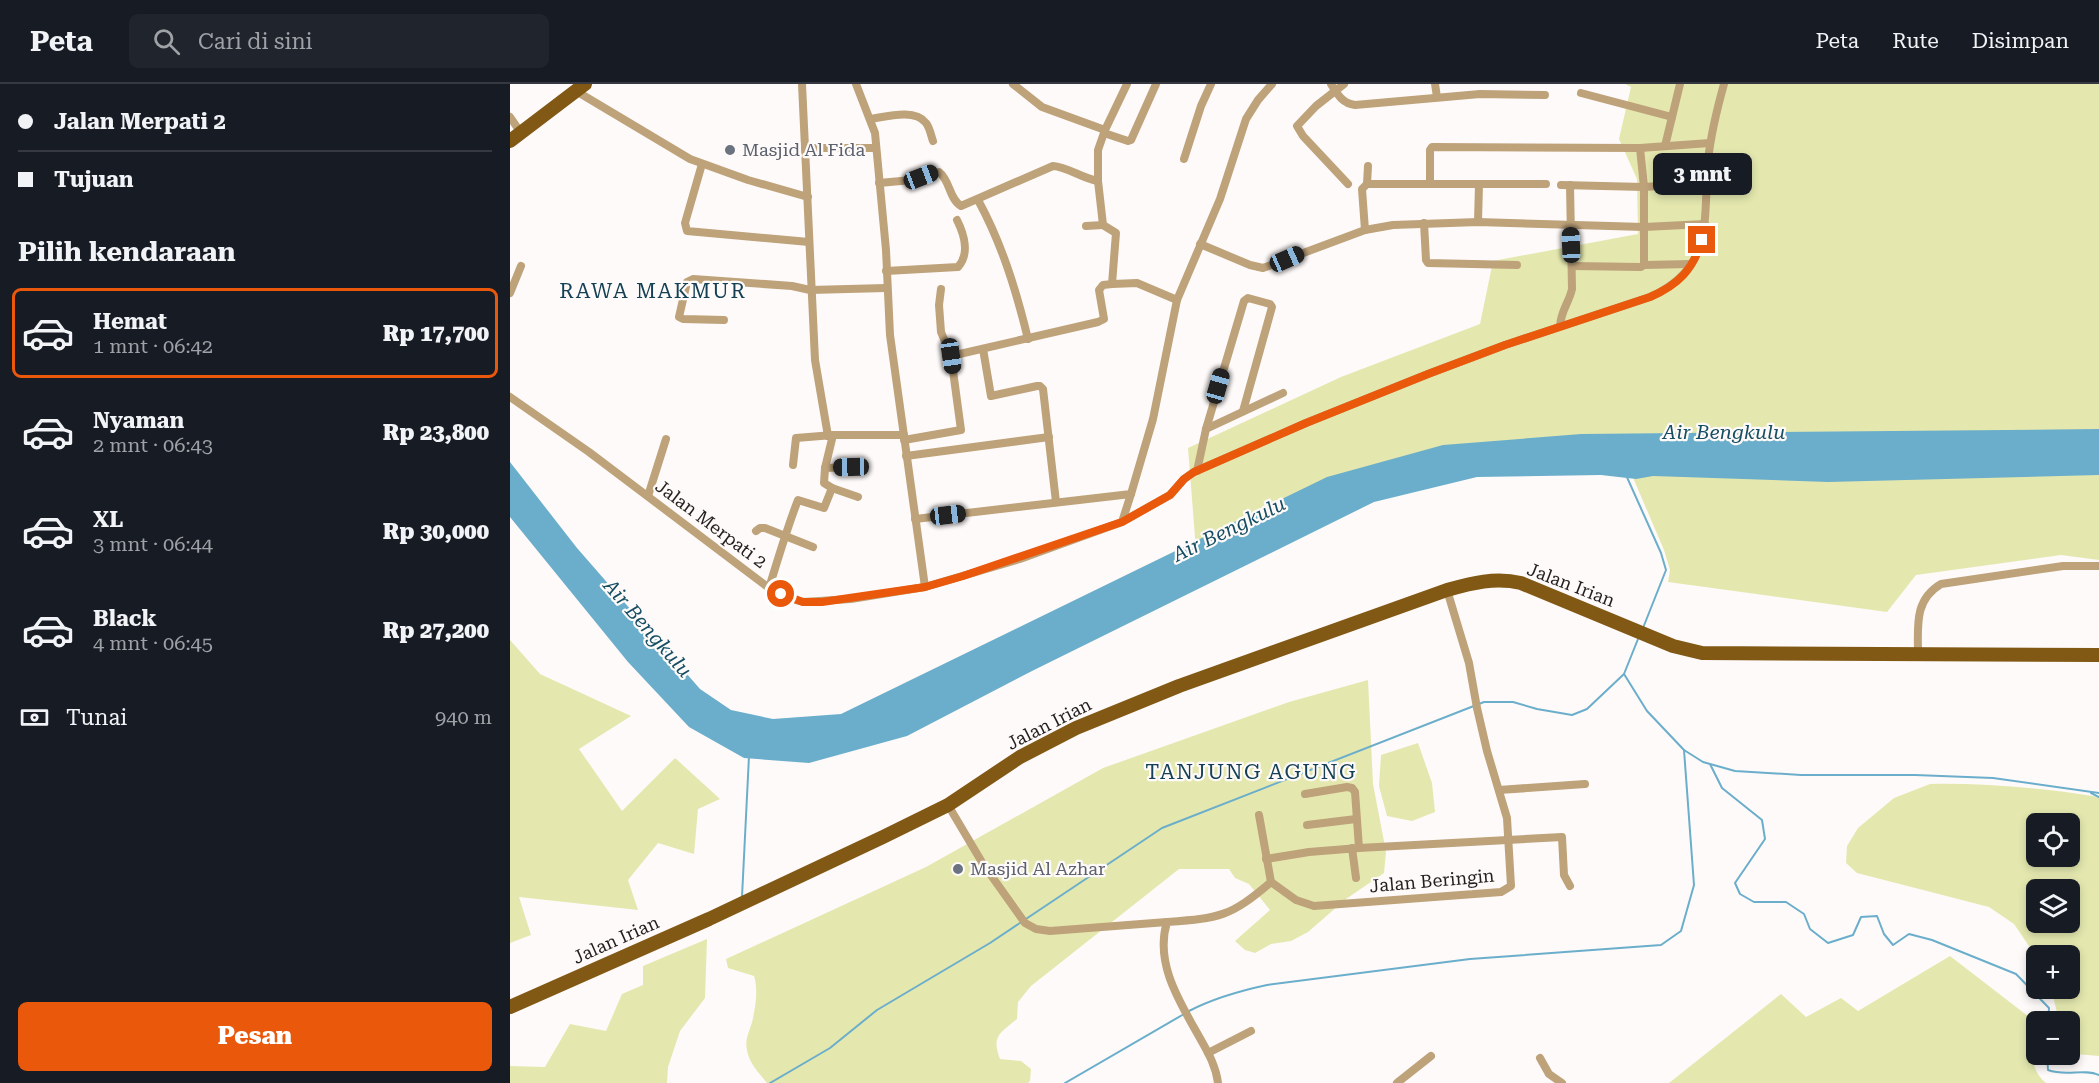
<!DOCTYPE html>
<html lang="id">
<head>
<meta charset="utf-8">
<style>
  :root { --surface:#171b24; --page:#20242c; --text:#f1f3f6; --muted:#9ea1a6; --line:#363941; --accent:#ea580c }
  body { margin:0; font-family:"Roboto Serif",serif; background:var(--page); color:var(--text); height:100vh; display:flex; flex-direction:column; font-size:22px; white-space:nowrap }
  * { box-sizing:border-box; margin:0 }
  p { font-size:20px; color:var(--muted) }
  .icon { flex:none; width:33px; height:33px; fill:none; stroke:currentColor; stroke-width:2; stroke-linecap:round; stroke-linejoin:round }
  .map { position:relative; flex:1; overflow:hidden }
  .sheet { display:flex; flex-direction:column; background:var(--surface); width:510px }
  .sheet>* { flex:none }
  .guide { display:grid; align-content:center; height:132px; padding:0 18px; background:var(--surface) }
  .fabs { position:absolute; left:1516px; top:729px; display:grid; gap:12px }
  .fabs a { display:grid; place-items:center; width:54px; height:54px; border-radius:9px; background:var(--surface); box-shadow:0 3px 9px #0003; font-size:30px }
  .end { position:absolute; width:27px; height:27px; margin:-14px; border:8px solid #ea580c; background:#fff; box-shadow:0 0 0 3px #fff }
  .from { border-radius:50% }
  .bubble { position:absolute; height:42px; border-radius:9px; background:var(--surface); box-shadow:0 3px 9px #0003; font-size:20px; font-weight:800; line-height:42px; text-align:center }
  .car { position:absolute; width:18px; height:36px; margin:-18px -9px; border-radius:8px; box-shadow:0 0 4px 2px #0007; background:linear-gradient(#222 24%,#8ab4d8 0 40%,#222 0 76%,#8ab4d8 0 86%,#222 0) }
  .guide b { display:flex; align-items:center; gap:21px; height:57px; font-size:22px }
  .guide b+b { border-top:2px solid var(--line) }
  .guide i { width:15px; height:15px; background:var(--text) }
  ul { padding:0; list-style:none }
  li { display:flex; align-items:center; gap:18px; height:90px; margin:0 12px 9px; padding:0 6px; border:3px solid transparent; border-radius:9px }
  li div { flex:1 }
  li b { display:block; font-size:22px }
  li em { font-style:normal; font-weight:800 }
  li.on { border-color:var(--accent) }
  li>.icon { width:54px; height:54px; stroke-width:1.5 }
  h2 { padding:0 18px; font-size:27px; line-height:72px }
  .pay { display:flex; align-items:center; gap:15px; height:66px; padding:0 18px; font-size:22px }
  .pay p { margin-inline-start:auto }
  .cta { display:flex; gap:12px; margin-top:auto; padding:12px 18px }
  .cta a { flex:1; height:69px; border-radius:9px; background:var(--accent); color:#fff; font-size:24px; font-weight:800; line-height:69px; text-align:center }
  header { display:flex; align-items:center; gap:36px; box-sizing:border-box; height:84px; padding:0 30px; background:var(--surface); border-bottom:2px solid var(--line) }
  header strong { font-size:28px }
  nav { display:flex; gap:33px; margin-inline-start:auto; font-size:21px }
  .search { width:420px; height:54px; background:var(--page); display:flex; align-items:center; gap:15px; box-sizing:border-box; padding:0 21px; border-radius:9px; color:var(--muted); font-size:22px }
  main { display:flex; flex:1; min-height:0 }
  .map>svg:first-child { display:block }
</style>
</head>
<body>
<header>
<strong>Peta</strong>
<div class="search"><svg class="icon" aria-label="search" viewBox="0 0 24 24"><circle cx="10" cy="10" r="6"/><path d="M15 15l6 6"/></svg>Cari di sini</div>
<nav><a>Peta</a><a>Rute</a><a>Disimpan</a></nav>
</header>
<main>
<section class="sheet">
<div class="guide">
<b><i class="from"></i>Jalan Merpati 2</b>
<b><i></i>Tujuan</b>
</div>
<h2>Pilih kendaraan</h2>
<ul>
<li class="on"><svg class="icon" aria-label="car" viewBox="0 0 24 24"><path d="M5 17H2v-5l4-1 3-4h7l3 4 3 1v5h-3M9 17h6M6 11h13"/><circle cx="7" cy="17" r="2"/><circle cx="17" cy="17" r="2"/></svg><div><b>Hemat</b><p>1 mnt · 06:42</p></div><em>Rp 17,700</em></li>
<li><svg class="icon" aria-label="car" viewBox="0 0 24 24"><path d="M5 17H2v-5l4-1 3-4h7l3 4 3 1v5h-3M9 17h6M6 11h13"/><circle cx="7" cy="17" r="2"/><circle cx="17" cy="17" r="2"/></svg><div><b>Nyaman</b><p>2 mnt · 06:43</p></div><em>Rp 23,800</em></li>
<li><svg class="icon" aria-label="car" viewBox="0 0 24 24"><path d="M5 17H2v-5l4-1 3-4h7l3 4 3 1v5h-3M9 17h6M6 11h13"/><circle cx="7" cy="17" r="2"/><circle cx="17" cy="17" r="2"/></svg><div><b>XL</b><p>3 mnt · 06:44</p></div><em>Rp 30,000</em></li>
<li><svg class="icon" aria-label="car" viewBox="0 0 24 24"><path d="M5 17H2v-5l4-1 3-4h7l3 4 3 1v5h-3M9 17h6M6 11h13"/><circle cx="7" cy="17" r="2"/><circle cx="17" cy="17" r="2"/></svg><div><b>Black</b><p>4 mnt · 06:45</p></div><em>Rp 27,200</em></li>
</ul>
<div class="pay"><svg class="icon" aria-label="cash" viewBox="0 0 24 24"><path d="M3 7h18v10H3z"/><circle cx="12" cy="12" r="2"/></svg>Tunai<p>940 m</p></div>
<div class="cta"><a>Pesan</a></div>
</section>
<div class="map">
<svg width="1589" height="999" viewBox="0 0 1589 999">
  <rect width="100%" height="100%" fill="#fefaf9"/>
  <g fill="#e4e8af" fill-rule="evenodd">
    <polygon points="1115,0 1589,0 1589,476 1551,471 1406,491 1377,528 1158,498 1160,486 1154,466 1118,382 1082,356 686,466 678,364 831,293 970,240 983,177 1128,150 1127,95 1109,55 1121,3"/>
    <polygon points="0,556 30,590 121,632 69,665 112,727 165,674 210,715 188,725 184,770 148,759 118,796 128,826 9,813 21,851 0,859"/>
    <path d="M858,596L863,700L876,768L874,789L836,815L798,848L781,857L761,860L745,869L735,866L725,857L760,826L739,800L725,794L719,785H669L521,902L508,918L507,935C490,949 481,952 490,975L511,977L521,985L520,997L518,999H257C249,989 239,979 237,966C234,955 241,945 243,934C246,920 248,905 244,892L218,884L216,875L416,783L593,684L779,618Z"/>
    <polygon points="908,659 922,699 925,728 902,737 877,732 869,702 871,671"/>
    <path d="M1420,700C1476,699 1533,704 1589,713V972L1566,970L1560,967V938L1549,937L1544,916L1540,905L1560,904V872H1527V874L1504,840L1479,823L1347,789L1336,779L1337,762L1348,744L1384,714ZM1527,740H1560V772H1527ZM1527,806H1560V838H1527Z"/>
    <polygon points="197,855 195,914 170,947 158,983 157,999 0,999 0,982 35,983 60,940 96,947 112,910 133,901 133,882"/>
    <path d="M1440,872L1523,936C1522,957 1517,984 1536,999H1159L1271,910L1296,933L1331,914L1348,927Z"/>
  </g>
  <polygon fill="#6baecb" points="1589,345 1589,391 1318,398 1143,392 1126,395 1091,391 967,393 864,418 524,586 397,652 299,679 234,674 179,643 118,578 0,433 0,378 67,464 190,605 221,626 263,635 331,630 817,393 933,361 1071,350"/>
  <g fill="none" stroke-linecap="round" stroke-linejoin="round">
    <g stroke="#6baecb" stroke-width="2">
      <polyline points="1116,391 1151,469 1156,486 1133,544"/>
      <polyline points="1174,666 1193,678 1225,687 1291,691 1405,691 1483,694 1589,709"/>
      <polyline points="1200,680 1212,704 1252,736 1255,755 1225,799 1230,810 1244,818 1276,818 1294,830 1300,845 1318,859 1343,851 1351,833 1367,832 1374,850 1383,861 1399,850 1422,856 1506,890 1539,924 1538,938"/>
      <polyline points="1581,709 1589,713"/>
      <polyline points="232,813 239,672"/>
      <path d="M679,927C704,914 729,907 757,901L960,875L1151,861L1171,847L1184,801L1174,666L1137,627L1114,590"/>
      <path d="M1537,970L1538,986C1557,993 1573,984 1589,991"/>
      <polyline points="260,999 320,964 367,926 480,859 652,744 974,618 1003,618 1027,625 1062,631 1077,625 1114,590 1128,555"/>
      <polyline points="555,999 674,930"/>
    </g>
    <g stroke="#bea27a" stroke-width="8">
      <polyline points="292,0 305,276 318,352"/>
      <polyline points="346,0 365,49 376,166 380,251 415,503"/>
      <polyline points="503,0 532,23 595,46"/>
      <path d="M821,0C828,11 832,19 845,21L970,10L1035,11"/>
      <polyline points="834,0 806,22 787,42 793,52 838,100"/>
      <polyline points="925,0 927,13"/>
      <polyline points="66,7 180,75 238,96 298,113"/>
      <polyline points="1071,9 1162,33"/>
      <polyline points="0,33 11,49"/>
      <path d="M360,35C375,33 405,24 416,39C420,44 421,52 423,57"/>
      <polyline points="594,49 618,57 621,56 646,0"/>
      <polyline points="1155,62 1170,0"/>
      <polyline points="295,64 366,64"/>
      <polyline points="674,75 691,22 701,0"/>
      <polyline points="192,80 175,139 177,147 299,158"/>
      <path d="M369,99L402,96L429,88C440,96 439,115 451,122L543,82C558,83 571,94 588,97"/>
      <polyline points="857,100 858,82"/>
      <polyline points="920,100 920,66 922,63 1130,64 1200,59"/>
      <polyline points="1051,101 1134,103 1196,99"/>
      <path d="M468,116C492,160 506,206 518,255"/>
      <polyline points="968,138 969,100 1036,100"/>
      <polyline points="914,139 916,176 918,179 1007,181"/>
      <polyline points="576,142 593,141"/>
      <polyline points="855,146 852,105 857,100 969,100"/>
      <polyline points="690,160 740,181 753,184 855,146 883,141 968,138 1134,143 1195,140"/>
      <polyline points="1134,181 1181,180"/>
      <polyline points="1062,182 1131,183 1134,181 1134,103 1130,64"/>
      <path d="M376,187L448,183C460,170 454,150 447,136"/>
      <polyline points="602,200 627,199 667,216"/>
      <polyline points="0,209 11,182"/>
      <polyline points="214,236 173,235 169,233 177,198 183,195 282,202 300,206 376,204"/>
      <path d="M1050,242C1051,226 1059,219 1062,205L1060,101"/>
      <polyline points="473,265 481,312 527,302 530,302 533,305 546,418"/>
      <polyline points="441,272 588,238 594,235 589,206 593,201 602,200 606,149 593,141 588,97 588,66 595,46 617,0"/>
      <path d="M0,313L79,368L259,504L278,514L293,518L341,515L415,503L510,475L612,438L660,411L674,395L684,388L796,339L918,290L995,261L1140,213C1205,184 1193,136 1198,76C1201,50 1207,25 1214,0"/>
      <polyline points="696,345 773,309"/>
      <polyline points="323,351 315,384 341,383"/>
      <polyline points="394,356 451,346 441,272 431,248 429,221 431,205"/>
      <polyline points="396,372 539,353"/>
      <polyline points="283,381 286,354 323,351 394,351"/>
      <polyline points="687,387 696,345 734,217 738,214 760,220 762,223 733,327"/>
      <polyline points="322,404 348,413"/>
      <polyline points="138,412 156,355"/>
      <polyline points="405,435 621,410 643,335 667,216 710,115 736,35 748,16 762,0"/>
      <polyline points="612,438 621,410"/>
      <polyline points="246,447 250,444 255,444 303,463"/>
      <path d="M259,504C268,475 277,444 288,416L314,424L322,404L314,399L315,384"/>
      <path d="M1408,569C1408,542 1404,516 1431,500L1553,482H1589"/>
      <polyline points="989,706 1075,700"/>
      <polyline points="795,710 837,703 842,704 845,708 849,764"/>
      <polyline points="438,721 473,780 515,839 526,845 540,847 657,838"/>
      <polyline points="749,731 761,798"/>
      <polyline points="797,741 846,735"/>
      <polyline points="842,764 846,794"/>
      <polyline points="756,775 799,768 849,764 1052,753 1054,791 1060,802"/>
      <polyline points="698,969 741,947"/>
      <polyline points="1030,974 1039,990 1052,999"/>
      <path d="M708,999C706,983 699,970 691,956C671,920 644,880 657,838C710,834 720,833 761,798L786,816L804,822L991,808L1001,802L997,734L977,667L967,624L959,579L937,506"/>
      <polyline points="887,999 921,972"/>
    </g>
    <g stroke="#815915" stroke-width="14">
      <polyline points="0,57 75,0"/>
      <path d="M0,923L199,835L373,753L438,721L510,673L566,644L669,602L937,506C962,499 985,493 1011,499L1163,562L1192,569L1589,571"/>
    </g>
  </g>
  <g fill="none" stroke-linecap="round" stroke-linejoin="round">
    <path stroke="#ea580c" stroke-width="8" d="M271,510L293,518H312L415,503L453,492L612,438L660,411L674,395L684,388L796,339L918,290L995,261L1140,213C1168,201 1183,186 1192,156"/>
  </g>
  <g fill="#6b7280" stroke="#fefaf9" stroke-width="2">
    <circle cx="220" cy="66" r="6"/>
    <circle cx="448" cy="785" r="6"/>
  </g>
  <g text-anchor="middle" stroke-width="4.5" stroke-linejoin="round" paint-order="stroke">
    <g font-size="18" fill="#5b616d" stroke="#fefaf9" text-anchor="start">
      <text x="232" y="72">Masjid Al Fida</text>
      <text x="460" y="791">Masjid Al Azhar</text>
    </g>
    <g font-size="18" fill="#231f1e" stroke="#fefaf9">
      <text transform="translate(201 440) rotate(37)" y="6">Jalan Merpati 2</text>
      <text transform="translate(1061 501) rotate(21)" y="6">Jalan Irian</text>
      <text transform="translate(539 640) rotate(-27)" y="6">Jalan Irian</text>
      <text transform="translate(922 797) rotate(-5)" y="6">Jalan Beringin</text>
      <text transform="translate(106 856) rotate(-24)" y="6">Jalan Irian</text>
    </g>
    <g font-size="20" font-style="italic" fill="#164e63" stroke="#fefaf9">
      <text x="1214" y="355">Air Bengkulu</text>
      <text transform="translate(719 445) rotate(-26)" y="7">Air Bengkulu</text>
      <text transform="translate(138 544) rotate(49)" y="7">Air Bengkulu</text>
    </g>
    <g font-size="21" letter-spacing="1.5" fill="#144155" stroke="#fefaf9">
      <text x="143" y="214">RAWA MAKMUR</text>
      <text x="741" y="695">TANJUNG AGUNG</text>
    </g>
  </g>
</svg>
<div class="fabs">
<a><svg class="icon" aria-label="locate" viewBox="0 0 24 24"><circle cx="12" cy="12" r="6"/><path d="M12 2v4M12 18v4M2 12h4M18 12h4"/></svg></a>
<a><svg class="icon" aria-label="layers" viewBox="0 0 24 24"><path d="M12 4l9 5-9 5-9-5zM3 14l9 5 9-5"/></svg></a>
<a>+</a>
<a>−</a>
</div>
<i class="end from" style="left:271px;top:510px"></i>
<i class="end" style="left:1192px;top:156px"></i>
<div class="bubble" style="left:1143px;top:69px;width:99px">3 mnt</div>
<i class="car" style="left:411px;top:93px;rotate:69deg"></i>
<i class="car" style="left:1061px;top:161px;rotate:358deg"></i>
<i class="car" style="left:777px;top:175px;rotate:66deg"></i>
<i class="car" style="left:441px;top:272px;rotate:172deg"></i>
<i class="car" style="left:708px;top:302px;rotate:16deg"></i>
<i class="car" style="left:341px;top:383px;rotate:269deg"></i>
<i class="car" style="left:438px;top:431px;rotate:83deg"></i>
</div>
</main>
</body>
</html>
